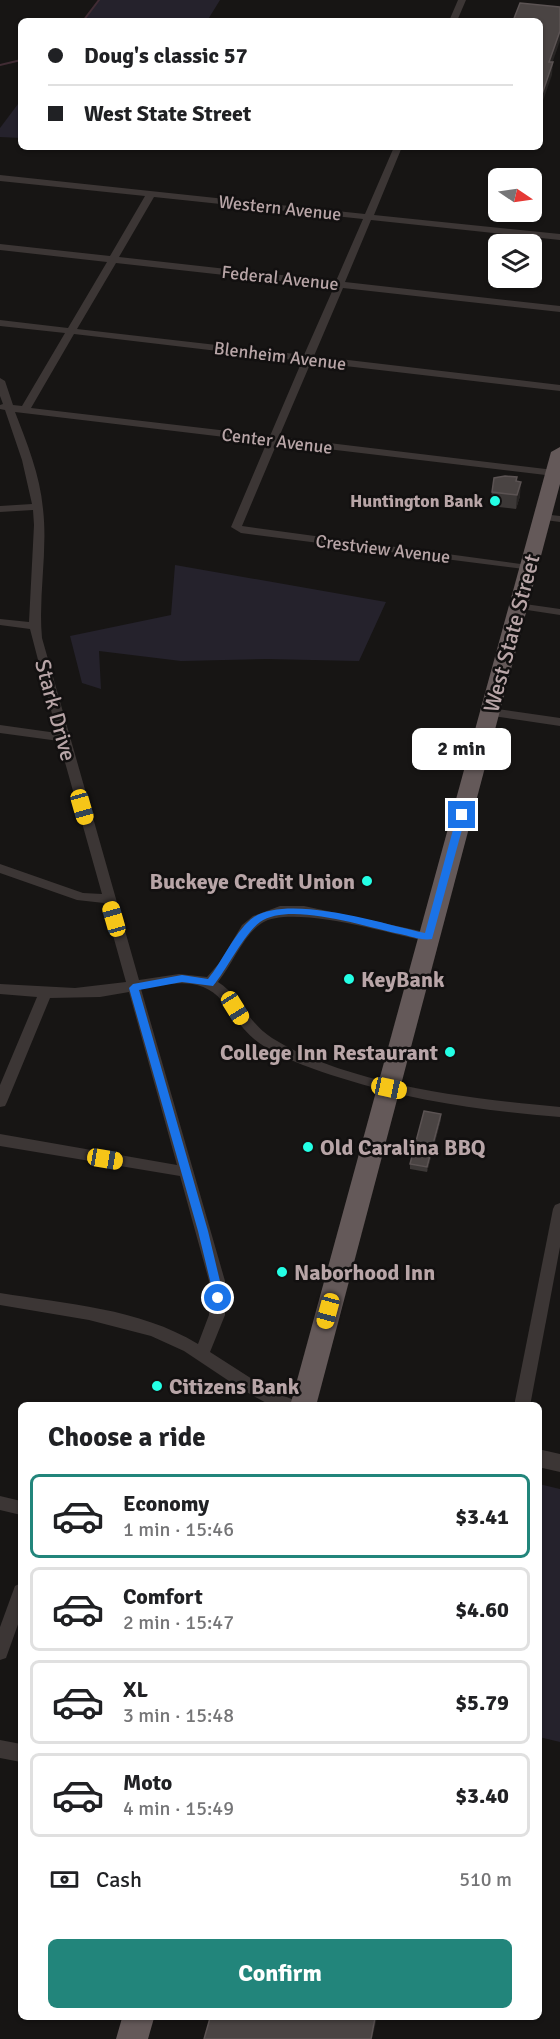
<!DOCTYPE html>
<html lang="en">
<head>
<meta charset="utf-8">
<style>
  :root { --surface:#fff; --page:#f6f6f6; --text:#202124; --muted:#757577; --line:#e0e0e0; --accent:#22857b }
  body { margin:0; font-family:Signika,sans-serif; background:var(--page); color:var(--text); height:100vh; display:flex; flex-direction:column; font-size:22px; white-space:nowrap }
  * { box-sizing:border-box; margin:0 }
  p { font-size:20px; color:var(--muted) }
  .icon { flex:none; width:33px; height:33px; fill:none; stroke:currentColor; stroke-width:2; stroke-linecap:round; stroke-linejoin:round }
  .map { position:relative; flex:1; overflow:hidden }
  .details { position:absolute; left:18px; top:1402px; width:524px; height:618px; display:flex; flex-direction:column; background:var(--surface); border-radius:9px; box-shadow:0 2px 4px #0004 }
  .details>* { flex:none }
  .top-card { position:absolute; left:18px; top:18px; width:525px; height:132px; border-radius:9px; box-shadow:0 2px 4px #0004; display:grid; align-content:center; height:132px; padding:0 30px; background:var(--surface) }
  .needle { width:39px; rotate:103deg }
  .controls { position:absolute; left:488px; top:168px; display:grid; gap:12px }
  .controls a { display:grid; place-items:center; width:54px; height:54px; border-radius:9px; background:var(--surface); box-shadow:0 2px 4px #0004; font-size:30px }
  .end { position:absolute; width:27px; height:27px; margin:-14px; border:8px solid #1a73e8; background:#fff; box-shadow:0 0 0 3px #fff }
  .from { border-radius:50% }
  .bubble { position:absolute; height:42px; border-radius:9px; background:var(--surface); box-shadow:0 2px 4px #0004; font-size:20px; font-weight:700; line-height:42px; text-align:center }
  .car { position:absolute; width:18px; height:36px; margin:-18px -9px; border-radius:8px; box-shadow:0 0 4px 2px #0007; background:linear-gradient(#f5c518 24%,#345 0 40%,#f5c518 0 76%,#345 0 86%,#f5c518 0) }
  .top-card b { display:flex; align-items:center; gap:21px; height:57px; font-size:22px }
  .top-card b+b { border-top:2px solid var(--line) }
  .top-card i { width:15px; height:15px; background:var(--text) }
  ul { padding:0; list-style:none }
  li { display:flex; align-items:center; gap:18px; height:84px; margin:0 12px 9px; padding:0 18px; border:3px solid var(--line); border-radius:9px }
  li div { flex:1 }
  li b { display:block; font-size:22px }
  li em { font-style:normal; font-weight:700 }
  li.current { border-color:var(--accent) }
  li>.icon { width:54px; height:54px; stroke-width:1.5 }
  h2 { padding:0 30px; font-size:27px; line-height:72px }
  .pay { display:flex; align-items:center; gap:15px; height:66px; padding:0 30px; font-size:22px }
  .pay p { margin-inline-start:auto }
  .action { display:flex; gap:12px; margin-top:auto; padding:12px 30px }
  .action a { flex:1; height:69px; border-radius:9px; background:var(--accent); color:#fff; font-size:24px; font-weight:700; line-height:69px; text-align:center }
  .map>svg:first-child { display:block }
</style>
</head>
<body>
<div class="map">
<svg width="560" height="2039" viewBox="0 0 560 2039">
  <rect width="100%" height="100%" fill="#171514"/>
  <g fill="#25222c">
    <polygon points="99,0 220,0 207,21 83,21"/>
    <polygon points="21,100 21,138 0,137 0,128"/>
    <polygon points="175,565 386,602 359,661 267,659 181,661 99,651 101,689 82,683 70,636 171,615"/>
    <polygon points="539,1484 560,1489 560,1742 539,1737"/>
  </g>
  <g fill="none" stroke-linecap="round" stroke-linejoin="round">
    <g stroke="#412c34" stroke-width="2">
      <polyline points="83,21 99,0"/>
      <polyline points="0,65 21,60"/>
    </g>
    <g fill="#3c3635" fill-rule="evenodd">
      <polygon points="458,0 466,0 457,21 449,21"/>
      <path d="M394,147H402L374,215L560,234V240L371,220L345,282L560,306V312L343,288L314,356L560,385V391L311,362L279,437L554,470L559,473L554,476L277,443L242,526L528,565L533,568L532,570L241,533L231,527L267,442L15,412C27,443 40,475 43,509C48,552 38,595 42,638L139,980L179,974L207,977L220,962L242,925L253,916L280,906H304L434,934L436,937L429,942C392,934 292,904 262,923C244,934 232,965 218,982C240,996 247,1022 272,1038C347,1085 472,1099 560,1107V1117C486,1111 412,1101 341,1078C315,1070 289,1061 265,1047C245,1035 236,1018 222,1001C202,976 169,983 141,989L225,1281V1315L210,1352L266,1388L296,1401L298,1406L270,1405L241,1389L184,1351L151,1336L89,1320L0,1305V1293C66,1304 139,1308 198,1344L209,1315V1281L180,1176L0,1146V1134L177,1165L129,992L100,997L50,998L7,1102L5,1106L0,1107V1085L37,997L0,994V984L75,988L126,982L104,903L77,900L0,873V864L83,893L102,894L59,741L0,733V725L57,733L30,629L0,625V619L29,622L34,525L33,510L0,512V506L32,504L22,460L5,410L0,409V405L3,404L0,396V378L5,381L13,405L22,406L65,333L0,326V320L68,328L107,262L0,250V244L110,256L145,196L0,181V175L365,214ZM154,197L363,219L336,281L119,257ZM116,263L334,287L304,355L77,329ZM74,334L302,361L270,436L31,408Z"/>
      <polygon points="542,514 560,516 560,522 538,519 538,515"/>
      <polygon points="518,603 560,609 560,615 514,608 514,604"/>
      <polygon points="490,708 560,718 560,726 486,715 484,712"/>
      <polygon points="560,1203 560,1247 530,1406 514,1406 553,1209 555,1205"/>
      <polygon points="0,1496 21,1501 21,1515 0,1510"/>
      <polygon points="21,1583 21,1616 6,1658 0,1660 0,1627 15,1586"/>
      <polygon points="0,1740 21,1744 21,1762 0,1758"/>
    </g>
    <polygon fill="#3c3635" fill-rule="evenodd" points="538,1449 560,1454 560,1472 538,1467"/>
    <g fill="#645959" fill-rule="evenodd">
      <polygon points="560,447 560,484 316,1406 290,1406 551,452"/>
      <polygon points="122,2018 154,2018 148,2039 116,2039"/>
    </g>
  </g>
  <g fill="#3c3837">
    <polygon points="517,481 520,496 516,509 490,506 492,492"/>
    <polygon points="441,1114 441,1119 427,1172 410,1169 410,1164"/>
  </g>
  <g fill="#282524">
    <polygon points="560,31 560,41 548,75 549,62"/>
    <polygon points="553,62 552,75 540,109 540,100"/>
    <polygon points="521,482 520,496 516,509 517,495"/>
    <polygon points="441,1114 441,1119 427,1172 427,1167"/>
    <polygon points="375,2018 377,2018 372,2039 371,2039"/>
  </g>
  <g fill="#4a4443" stroke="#5b5353" stroke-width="1.5">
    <polygon points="520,3 560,7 560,31 549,62 553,62 540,100 540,21 513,21"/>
    <polygon points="505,476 517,477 516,481 521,482 517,495 492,492 494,478"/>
    <polygon points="424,1111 441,1114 427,1167 410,1164"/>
    <polygon points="210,2018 375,2018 371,2039 204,2039"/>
  </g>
  <path fill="#1a73e8" d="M462,812L466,815L432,939C422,941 410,936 400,934C365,927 290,901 260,922C244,934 227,969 213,986L182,982L139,990L208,1231L224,1298L222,1301H215L198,1231L129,988L133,984L182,975L208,979C222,962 237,928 254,917C291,894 383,924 425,933L457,815Z"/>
  <g fill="#24ffe5" stroke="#121010" stroke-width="2">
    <circle cx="495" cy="501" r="6"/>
    <circle cx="367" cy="881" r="6"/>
    <circle cx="349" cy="979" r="6"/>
    <circle cx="450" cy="1052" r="6"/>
    <circle cx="308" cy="1147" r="6"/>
    <circle cx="282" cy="1272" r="6"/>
    <circle cx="157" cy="1386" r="6"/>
  </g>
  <g text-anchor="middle" stroke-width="5" stroke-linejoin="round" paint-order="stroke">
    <g font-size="18" fill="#b8a5a7" stroke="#121010">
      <text transform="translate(280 208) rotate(6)" y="6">Western Avenue</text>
      <text transform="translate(280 278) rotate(6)" y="6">Federal Avenue</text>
      <text transform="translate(280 356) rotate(7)" y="6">Blenheim Avenue</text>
      <text transform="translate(277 441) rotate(7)" y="6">Center Avenue</text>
      <text transform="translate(383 549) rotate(7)" y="6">Crestview Avenue</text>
    </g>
    <g font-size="18" font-weight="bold" fill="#b8a5a7" stroke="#121010" text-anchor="end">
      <text x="483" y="507">Huntington Bank</text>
    </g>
    <g font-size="22" fill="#b8a5a7" stroke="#121010">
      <text transform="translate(511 633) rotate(-75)" y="8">West State Street</text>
      <text transform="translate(56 710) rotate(75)" y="8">Stark Drive</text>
    </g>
    <g font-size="22" font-weight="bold" fill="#b8a5a7" stroke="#121010" text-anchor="start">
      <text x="355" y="889" text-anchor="end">Buckeye Credit Union</text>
      <text x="361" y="987">KeyBank</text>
      <text x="438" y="1060" text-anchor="end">College Inn Restaurant</text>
      <text x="320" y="1155">Old Caralina BBQ</text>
      <text x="294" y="1280">Naborhood Inn</text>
      <text x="169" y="1394">Citizens Bank</text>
    </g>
  </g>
</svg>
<div class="controls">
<a><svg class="needle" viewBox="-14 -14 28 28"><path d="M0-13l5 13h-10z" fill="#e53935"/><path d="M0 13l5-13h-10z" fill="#757577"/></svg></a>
<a><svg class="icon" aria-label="layers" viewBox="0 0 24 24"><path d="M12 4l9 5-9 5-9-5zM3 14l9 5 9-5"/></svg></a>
</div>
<i class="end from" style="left:218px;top:1298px"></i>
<i class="end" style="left:462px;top:815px"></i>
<div class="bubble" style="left:412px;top:728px;width:99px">2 min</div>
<i class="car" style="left:82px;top:807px;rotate:164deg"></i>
<i class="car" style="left:114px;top:919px;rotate:344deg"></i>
<i class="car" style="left:235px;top:1008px;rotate:148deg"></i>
<i class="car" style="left:389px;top:1088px;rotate:102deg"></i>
<i class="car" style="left:105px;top:1159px;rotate:100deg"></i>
<i class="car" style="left:328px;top:1311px;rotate:195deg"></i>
<div class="top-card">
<b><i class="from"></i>Doug's classic 57</b>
<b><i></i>West State Street</b>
</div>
<section class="details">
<h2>Choose a ride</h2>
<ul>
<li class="current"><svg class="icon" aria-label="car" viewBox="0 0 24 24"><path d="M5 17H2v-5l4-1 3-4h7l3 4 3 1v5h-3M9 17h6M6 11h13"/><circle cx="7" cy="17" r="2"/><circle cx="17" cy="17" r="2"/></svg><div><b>Economy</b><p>1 min · 15:46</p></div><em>$3.41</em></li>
<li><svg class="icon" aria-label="car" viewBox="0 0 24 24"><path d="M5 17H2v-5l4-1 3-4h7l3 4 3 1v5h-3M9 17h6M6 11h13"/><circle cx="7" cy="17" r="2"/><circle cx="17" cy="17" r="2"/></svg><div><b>Comfort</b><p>2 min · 15:47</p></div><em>$4.60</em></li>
<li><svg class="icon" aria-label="car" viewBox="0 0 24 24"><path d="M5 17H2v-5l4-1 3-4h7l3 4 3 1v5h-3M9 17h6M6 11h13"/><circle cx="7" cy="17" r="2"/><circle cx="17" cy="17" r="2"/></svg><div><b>XL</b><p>3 min · 15:48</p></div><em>$5.79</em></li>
<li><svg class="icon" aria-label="car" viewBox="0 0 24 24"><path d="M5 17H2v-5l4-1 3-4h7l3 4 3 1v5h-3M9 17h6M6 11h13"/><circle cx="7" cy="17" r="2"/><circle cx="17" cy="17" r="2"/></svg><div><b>Moto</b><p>4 min · 15:49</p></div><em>$3.40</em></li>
</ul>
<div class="pay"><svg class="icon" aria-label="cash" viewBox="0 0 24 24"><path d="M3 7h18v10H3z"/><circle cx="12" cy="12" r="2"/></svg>Cash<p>510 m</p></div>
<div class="action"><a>Confirm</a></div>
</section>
</div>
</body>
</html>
